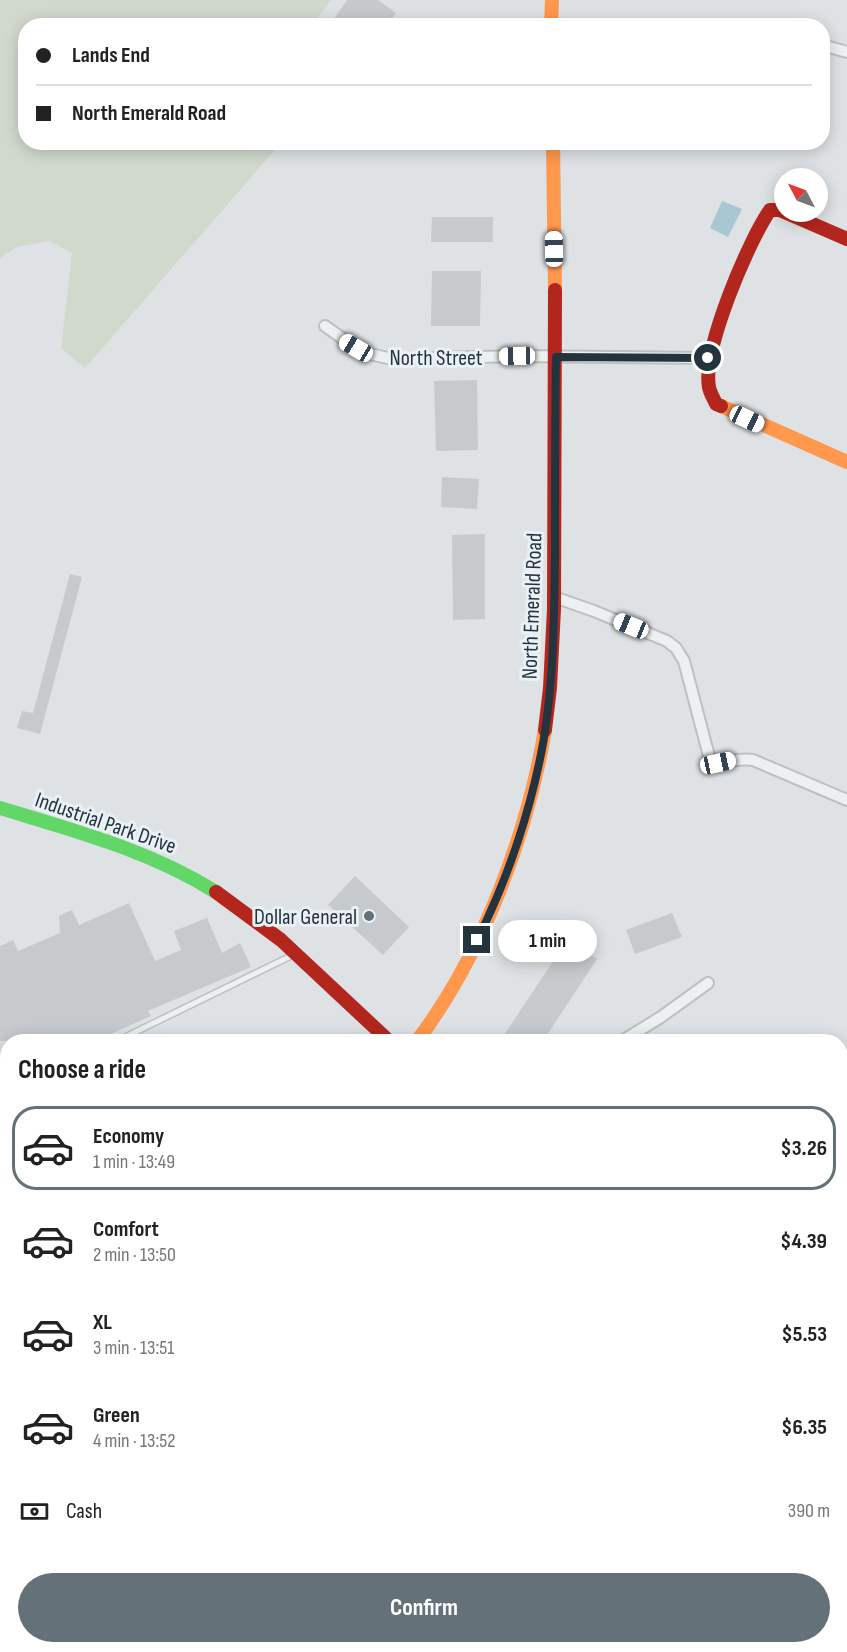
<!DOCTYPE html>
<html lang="en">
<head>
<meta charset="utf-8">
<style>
  :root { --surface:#fff; --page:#f6f6f6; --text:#222; --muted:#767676; --line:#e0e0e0; --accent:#657178 }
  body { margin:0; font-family:"Sofia Sans Condensed",sans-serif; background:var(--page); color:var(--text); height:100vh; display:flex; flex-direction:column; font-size:22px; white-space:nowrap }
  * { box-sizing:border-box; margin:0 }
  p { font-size:20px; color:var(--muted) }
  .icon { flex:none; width:33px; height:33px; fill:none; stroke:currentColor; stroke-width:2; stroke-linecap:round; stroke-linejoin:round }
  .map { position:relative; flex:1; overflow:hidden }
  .drawer { position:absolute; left:0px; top:1034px; width:848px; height:620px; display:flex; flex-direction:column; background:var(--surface); border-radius:24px 24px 0 0; box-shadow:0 3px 15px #0003 }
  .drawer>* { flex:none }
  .banner { position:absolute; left:18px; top:18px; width:812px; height:132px; border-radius:24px; box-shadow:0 3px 15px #0003; display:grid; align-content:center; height:132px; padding:0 18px; background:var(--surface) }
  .needle { width:39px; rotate:311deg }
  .buttons { position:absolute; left:774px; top:168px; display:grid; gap:12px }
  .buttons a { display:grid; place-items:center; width:54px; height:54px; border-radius:50%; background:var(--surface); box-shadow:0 3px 15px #0003; font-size:30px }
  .end { position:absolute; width:27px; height:27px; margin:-14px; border:8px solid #24343e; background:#fff; box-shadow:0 0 0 3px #fff }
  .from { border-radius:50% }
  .bubble { position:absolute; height:42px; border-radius:21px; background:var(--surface); box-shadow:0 3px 15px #0003; font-size:20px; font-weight:700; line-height:42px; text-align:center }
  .car { position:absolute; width:18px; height:36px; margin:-18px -9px; border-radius:8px; box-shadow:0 0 4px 2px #0007; background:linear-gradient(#fff 24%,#345 0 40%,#fff 0 76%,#345 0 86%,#fff 0) }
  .banner b { display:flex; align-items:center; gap:21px; height:57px; font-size:22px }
  .banner b+b { border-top:2px solid var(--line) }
  .banner i { width:15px; height:15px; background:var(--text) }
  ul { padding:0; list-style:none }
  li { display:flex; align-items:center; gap:18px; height:84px; margin:0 12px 9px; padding:0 6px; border:3px solid transparent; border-radius:24px }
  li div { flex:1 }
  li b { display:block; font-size:22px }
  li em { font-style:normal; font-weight:700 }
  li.on { border-color:var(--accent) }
  li>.icon { width:54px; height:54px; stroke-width:1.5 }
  h2 { padding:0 18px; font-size:27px; line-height:72px }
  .pay { display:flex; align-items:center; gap:15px; height:66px; padding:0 18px; font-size:22px }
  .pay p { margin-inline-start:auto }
  .cta { display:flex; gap:12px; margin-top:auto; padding:12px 18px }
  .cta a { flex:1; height:69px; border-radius:36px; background:var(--accent); color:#fff; font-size:24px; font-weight:700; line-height:69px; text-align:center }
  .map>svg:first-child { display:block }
</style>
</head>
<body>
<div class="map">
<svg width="847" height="1652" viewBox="0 0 847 1652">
  <rect width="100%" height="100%" fill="#dee2e4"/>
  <polygon fill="#d1d9cd" points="0,0 331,0 312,25 26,26 26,142 281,143 85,368 61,348 72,253 50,241 17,247 0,258"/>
  <polygon fill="#a9c7d2" points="722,201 742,209 728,237 710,228"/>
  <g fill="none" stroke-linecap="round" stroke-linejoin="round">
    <g stroke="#a9c7d2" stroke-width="4">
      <polyline points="840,1089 847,1087"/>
      <polyline points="0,1572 8,1570"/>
    </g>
  </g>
  <g fill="#c6cacc">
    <polygon points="347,0 378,0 396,13 387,26 329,26"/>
    <polygon points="432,217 493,217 493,242 431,242"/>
    <polygon points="432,271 481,271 480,326 431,326"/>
    <polygon points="477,380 478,450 436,451 434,381"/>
    <polygon points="442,477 479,479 477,509 441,507"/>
    <polygon points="485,534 485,619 453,620 452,535"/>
    <polygon points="70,574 82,577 40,734 17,728 22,711 33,713"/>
    <polygon points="355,876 409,927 383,955 328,905"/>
    <polygon points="129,903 155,961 181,950 174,931 207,918 222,953 240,943 251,967 148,1011 151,1016 95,1041 0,1041 0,946 13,940 18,951 60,933 59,916 72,910 79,925"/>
    <polygon points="672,913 682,937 635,954 626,930"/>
    <polygon points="568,939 597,959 543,1041 500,1041"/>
  </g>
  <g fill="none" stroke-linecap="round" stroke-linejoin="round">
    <defs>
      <g id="lane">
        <polyline points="117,1041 295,954"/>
        <polyline points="0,1087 8,1083"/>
        <polyline points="0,1185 8,1182"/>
        <polyline points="0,1406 8,1405"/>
        <polyline points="0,1498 8,1494"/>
      </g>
      <g id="street">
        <polyline points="822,45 847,52"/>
        <polyline points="325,326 356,348 370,354 392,359 517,356 708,358"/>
        <path d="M554,597L594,611L667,641L676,648L684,661L710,760C720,765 739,757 753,760L847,800"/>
        <polyline points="622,1041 661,1017 708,983"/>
        <polyline points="840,1611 847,1605"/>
        <polyline points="533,1652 541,1646"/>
        <polyline points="788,1652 796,1646"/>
      </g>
    </defs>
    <use href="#lane" stroke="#bcc0c2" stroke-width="8"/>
    <use href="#street" stroke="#bcc0c2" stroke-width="14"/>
    <use href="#lane" stroke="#edf0f1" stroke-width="5"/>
    <use href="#street" stroke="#edf0f1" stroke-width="10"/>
    <g stroke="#63d668" stroke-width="14">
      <path d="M0,808C75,831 149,850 216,892"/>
      <polyline points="824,1646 830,1652"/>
    </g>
    <g stroke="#ff974d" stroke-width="14">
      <polyline points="551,26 552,0"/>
      <polyline points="553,142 555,290"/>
      <polyline points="721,406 847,462"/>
      <path d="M417,1041C482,955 527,836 545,730"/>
      <polyline points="0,1237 8,1237"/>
    </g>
    <g stroke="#b3261e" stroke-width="14">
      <path d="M721,406L716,404C714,399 710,393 709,387C702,350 748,242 770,210H780L847,239"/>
      <polyline points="545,730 550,688 554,609 555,290"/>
      <polyline points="216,892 281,940 389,1041"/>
    </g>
  </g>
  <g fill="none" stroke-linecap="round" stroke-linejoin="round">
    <path stroke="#24343e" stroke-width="8" d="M477,940C508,879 532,807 544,738C554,677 554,614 555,552C555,487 555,422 556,357L708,358"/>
  </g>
  <circle fill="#657178" stroke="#eaf1f5" stroke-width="2" cx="369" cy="916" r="6"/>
  <g text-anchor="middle" stroke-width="6" stroke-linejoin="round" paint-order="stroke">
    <g font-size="22" fill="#24343e" stroke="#eaf1f5">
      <text x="436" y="365">North Street</text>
      <text transform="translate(531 606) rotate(-88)" y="8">North Emerald Road</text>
      <text transform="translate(106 822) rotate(19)" y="8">Industrial Park Drive</text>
    </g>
    <g font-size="22" fill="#24343e" stroke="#eaf1f5" text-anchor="end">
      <text x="357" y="924">Dollar General</text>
    </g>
  </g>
</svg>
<div class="buttons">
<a><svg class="needle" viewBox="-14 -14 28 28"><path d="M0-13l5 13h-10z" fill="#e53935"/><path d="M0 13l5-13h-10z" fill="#767676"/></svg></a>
</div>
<i class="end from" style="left:708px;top:358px"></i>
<i class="end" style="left:477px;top:940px"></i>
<div class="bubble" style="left:498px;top:920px;width:99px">1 min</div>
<i class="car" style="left:554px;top:249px;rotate:359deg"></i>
<i class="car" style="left:356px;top:348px;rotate:301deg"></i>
<i class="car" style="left:517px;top:356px;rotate:269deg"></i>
<i class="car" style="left:747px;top:419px;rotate:115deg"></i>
<i class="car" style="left:631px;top:626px;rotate:292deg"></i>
<i class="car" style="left:718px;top:763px;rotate:78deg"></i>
<div class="banner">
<b><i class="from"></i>Lands End</b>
<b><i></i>North Emerald Road</b>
</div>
<section class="drawer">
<h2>Choose a ride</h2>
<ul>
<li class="on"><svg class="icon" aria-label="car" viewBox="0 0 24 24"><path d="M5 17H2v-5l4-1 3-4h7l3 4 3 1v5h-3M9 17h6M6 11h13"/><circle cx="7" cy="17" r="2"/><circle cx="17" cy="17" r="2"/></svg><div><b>Economy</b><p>1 min · 13:49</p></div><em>$3.26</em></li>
<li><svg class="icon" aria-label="car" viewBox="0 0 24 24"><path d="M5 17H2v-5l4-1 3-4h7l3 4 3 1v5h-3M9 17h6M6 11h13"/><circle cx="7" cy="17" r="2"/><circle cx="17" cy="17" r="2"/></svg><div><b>Comfort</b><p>2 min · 13:50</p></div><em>$4.39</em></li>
<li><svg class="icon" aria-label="car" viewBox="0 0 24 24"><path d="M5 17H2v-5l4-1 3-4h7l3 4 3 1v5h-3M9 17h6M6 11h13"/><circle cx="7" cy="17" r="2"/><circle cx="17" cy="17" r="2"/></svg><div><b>XL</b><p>3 min · 13:51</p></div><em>$5.53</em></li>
<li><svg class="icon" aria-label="car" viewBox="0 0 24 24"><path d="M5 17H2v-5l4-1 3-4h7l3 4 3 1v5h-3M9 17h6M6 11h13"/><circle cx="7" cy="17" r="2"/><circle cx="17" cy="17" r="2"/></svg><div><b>Green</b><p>4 min · 13:52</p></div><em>$6.35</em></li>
</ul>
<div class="pay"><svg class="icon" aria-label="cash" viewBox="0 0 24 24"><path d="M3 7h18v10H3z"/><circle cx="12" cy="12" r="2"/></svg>Cash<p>390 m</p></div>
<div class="cta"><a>Confirm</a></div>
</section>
</div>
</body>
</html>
